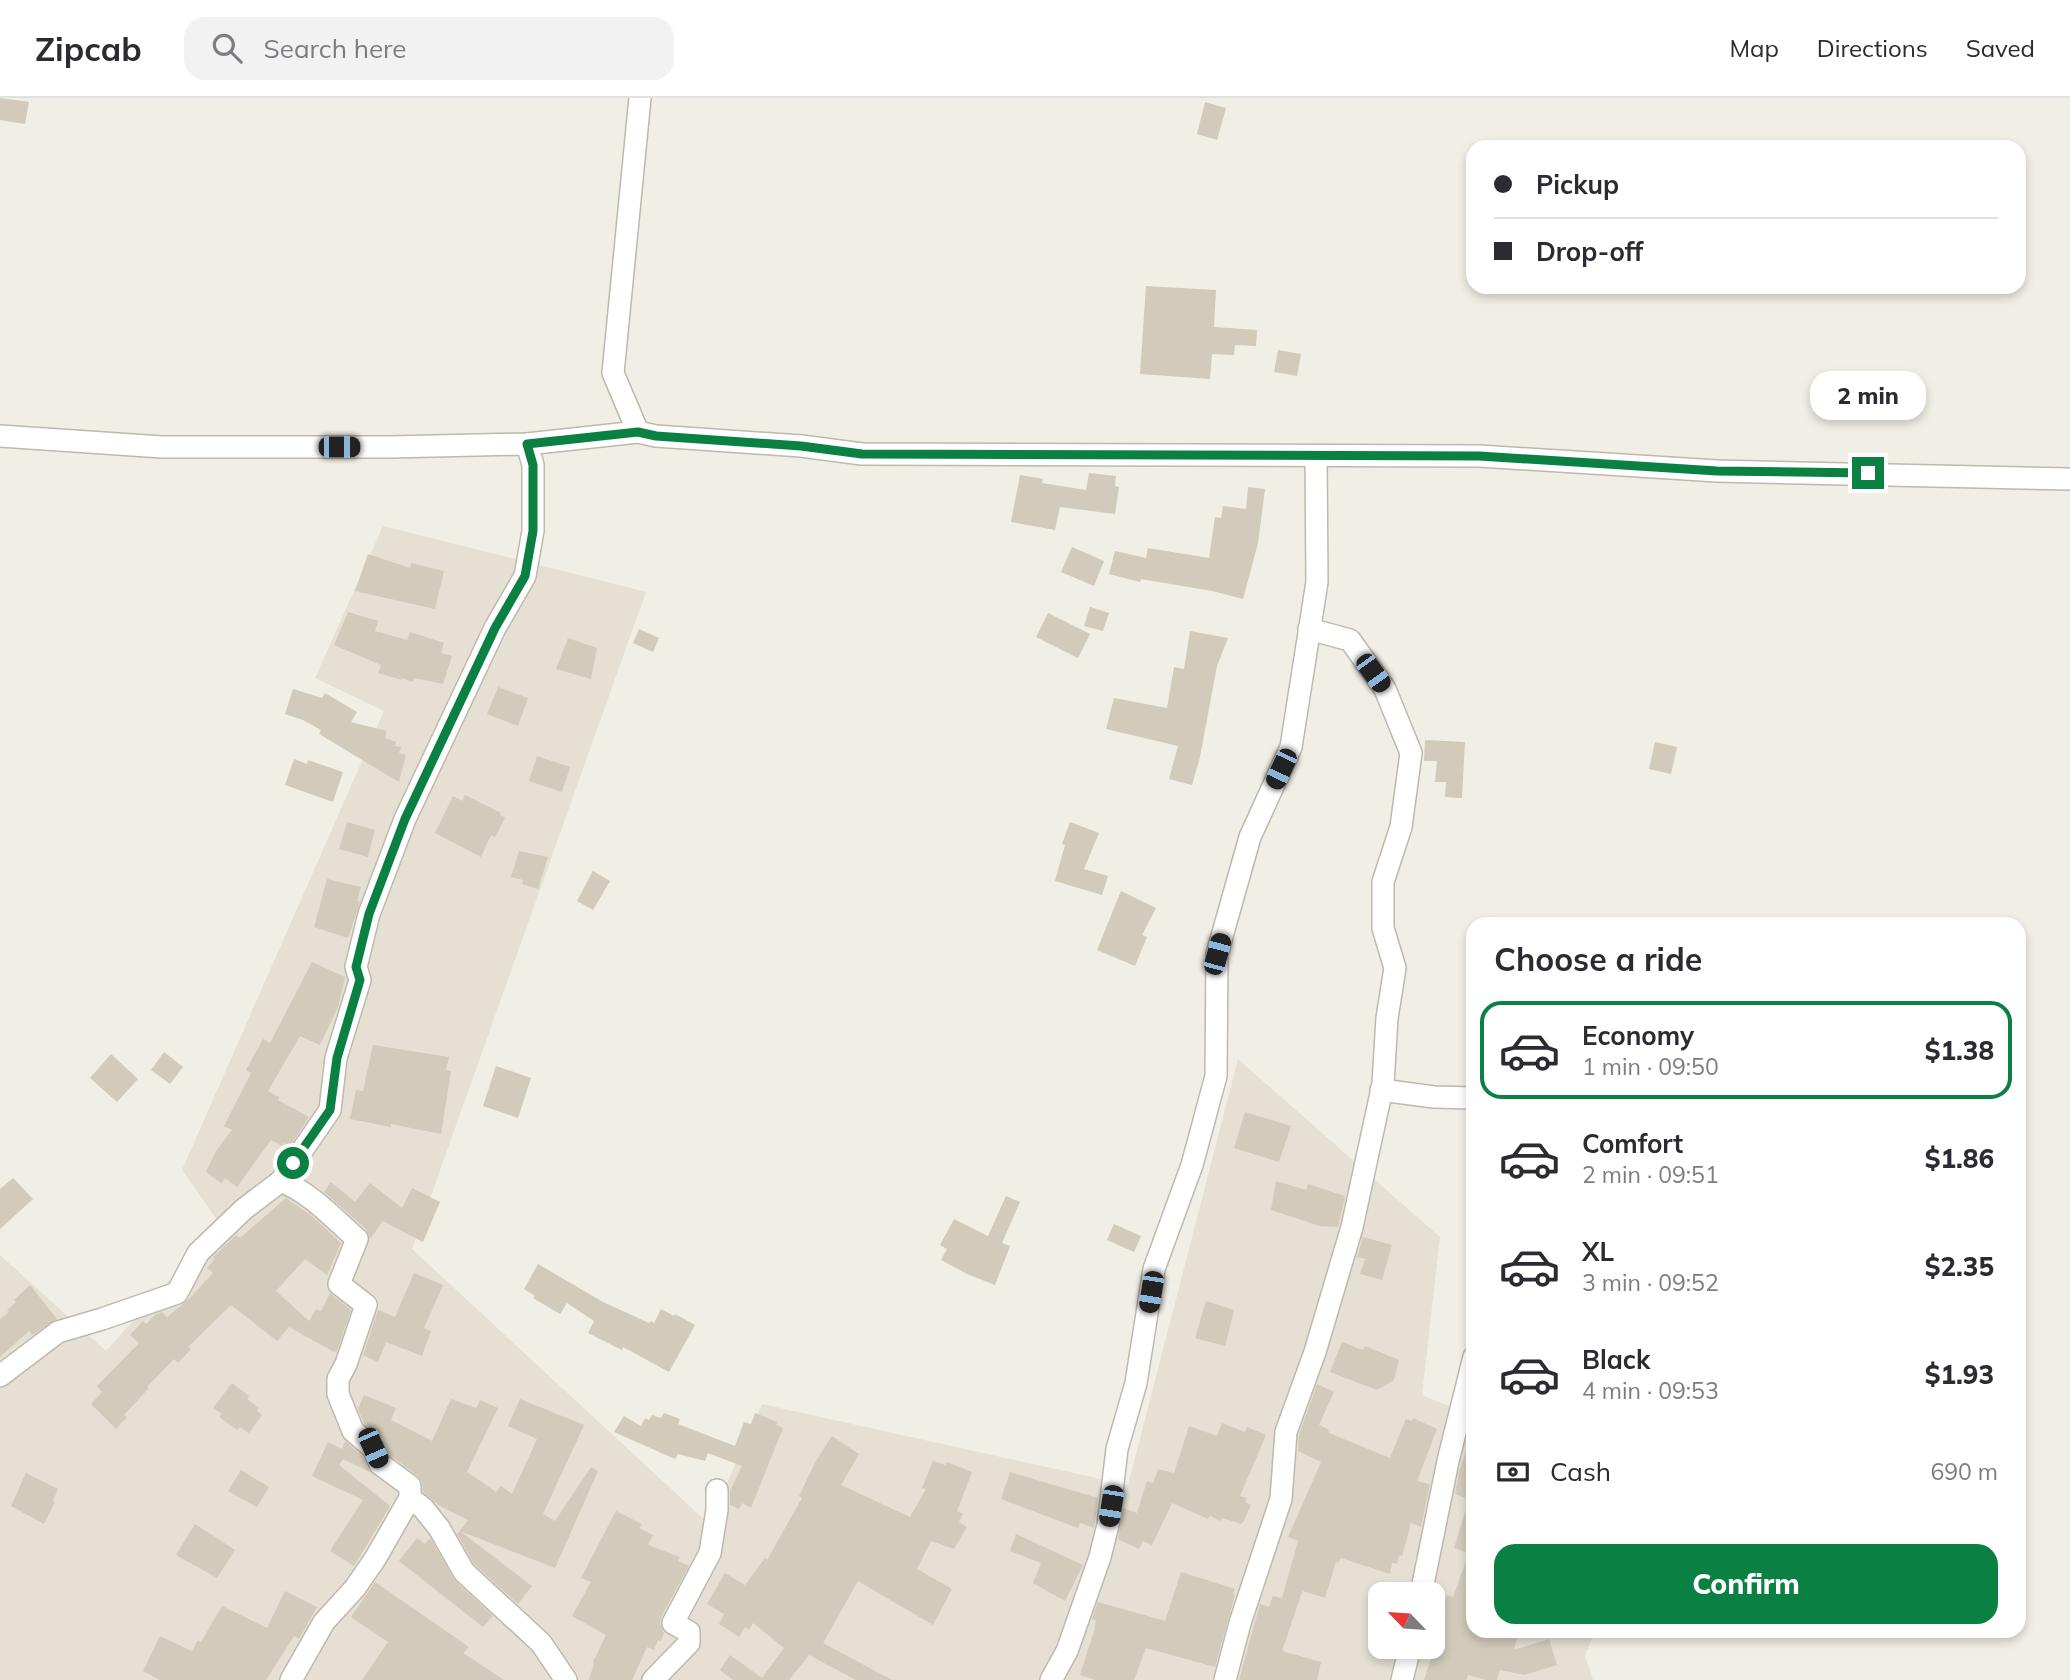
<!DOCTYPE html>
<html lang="en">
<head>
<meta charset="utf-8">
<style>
  :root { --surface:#fff; --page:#f2f2f3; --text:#2b2b33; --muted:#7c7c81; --line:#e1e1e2; --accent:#0b8043 }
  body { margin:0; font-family:Mulish,sans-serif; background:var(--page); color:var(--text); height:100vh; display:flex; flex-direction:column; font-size:26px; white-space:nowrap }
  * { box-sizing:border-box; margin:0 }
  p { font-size:23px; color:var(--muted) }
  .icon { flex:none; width:38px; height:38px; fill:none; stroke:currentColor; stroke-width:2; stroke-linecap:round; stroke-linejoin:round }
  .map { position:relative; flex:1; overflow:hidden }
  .details { position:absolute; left:1466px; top:819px; width:560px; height:721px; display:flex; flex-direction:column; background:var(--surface); border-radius:21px; box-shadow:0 4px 10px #0003 }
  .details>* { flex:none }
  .guide { position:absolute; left:1466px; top:42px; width:560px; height:154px; border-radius:21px; box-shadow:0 4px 10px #0003; display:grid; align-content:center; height:154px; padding:0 28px; background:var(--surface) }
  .needle { width:46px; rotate:295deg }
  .tools { position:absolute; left:1368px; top:1484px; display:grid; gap:14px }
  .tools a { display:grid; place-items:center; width:77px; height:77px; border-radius:14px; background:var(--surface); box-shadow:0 4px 10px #0003; font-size:35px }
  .end { position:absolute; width:32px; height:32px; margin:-16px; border:9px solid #0b8043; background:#fff; box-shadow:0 0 0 4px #fff }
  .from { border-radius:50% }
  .bubble { position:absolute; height:49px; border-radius:21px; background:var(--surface); box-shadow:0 4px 10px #0003; font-size:23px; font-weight:800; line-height:49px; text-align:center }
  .car { position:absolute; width:21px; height:42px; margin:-21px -10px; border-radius:9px; box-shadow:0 0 5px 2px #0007; background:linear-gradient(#222 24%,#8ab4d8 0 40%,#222 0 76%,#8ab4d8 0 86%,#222 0) }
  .guide b { display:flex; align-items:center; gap:24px; height:66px; font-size:26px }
  .guide b+b { border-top:2px solid var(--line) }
  .guide i { width:18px; height:18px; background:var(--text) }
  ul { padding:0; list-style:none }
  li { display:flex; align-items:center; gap:21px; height:98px; margin:0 14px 10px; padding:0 14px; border:4px solid transparent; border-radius:21px }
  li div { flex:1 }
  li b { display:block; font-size:26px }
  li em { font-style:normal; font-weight:800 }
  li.active { border-color:var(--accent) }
  li>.icon { width:63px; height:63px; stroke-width:1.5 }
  h2 { padding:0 28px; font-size:32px; line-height:84px }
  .pay { display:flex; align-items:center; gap:18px; height:77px; padding:0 28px; font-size:26px }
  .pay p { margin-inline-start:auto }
  .primary-button { display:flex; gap:14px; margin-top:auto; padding:14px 28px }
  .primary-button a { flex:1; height:80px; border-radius:21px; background:var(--accent); color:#fff; font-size:28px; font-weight:800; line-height:80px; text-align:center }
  header { display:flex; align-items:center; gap:42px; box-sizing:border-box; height:98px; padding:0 35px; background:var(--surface); border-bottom:2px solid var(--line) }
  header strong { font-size:33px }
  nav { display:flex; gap:38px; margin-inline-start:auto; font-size:24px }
  .search { width:490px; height:63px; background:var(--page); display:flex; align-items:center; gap:18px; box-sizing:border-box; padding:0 24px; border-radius:21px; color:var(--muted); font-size:26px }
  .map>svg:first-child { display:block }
</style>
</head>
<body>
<header>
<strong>Zipcab</strong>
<div class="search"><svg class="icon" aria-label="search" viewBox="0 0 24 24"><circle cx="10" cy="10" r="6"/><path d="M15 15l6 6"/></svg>Search here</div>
<nav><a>Map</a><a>Directions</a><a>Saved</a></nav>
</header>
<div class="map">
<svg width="2070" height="1582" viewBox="0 0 2070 1582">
  <rect width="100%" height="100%" fill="#f1eee5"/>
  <path fill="#e5e0d3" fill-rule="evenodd" d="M383,428L646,494L412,1151L709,1426L762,1306L1128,1387L1238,961L1440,1139L1422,1297L1473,1318L1474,1533H1595L1585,1558L1593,1582H0V1157L106,1253L220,1126L182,1072L384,613L315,580ZM1381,1496H1433V1549H1381Z"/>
  <g fill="#d2cabb">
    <polygon points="0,0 29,4 25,26 0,22"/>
    <polygon points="1205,4 1226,10 1217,42 1197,36"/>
    <polygon points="1146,188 1216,192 1214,229 1257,232 1256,248 1235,247 1234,257 1212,256 1210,281 1140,276"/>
    <polygon points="1278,252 1301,256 1297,278 1274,274"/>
    <polygon points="1089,375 1116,378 1115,388 1119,389 1115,416 1060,409 1055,432 1011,424 1020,377 1043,381 1042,385 1086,392"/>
    <polygon points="1248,389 1265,391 1258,445 1243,501 1212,493 1141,481 1140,484 1109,476 1115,453 1146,460 1148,450 1209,460 1215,419 1221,420 1223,408 1246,411"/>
    <polygon points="1072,449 1104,463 1094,488 1061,474"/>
    <polygon points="368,456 410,470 411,465 444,473 435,511 355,493"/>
    <polygon points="1090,509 1109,515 1103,533 1084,528"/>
    <polygon points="348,514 378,523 375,533 407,542 410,534 444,545 441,555 452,558 443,586 414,580 413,584 402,580 402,582 378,575 381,567 334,547"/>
    <polygon points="1048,515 1090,536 1078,560 1036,539"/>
    <polygon points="639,531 659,540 653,554 633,545"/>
    <polygon points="1190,533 1228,540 1217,568 1200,659 1192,687 1169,681 1178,648 1106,631 1114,600 1167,610 1174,569 1184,571"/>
    <polygon points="568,540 597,550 591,581 556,571"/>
    <polygon points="498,589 528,600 518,628 487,616"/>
    <polygon points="293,591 322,600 325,595 357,614 351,624 387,633 385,640 396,644 395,648 401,649 399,655 406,657 399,684 319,636 321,632 303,622 285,616"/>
    <polygon points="1425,642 1465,644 1462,700 1445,699 1446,684 1435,684 1437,663 1424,663"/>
    <polygon points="1655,644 1677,649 1671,676 1649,671"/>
    <polygon points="537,658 570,669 562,694 529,683"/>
    <polygon points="294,661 307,666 308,662 343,674 333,704 285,687"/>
    <polygon points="465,697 501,715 500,717 505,720 495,739 491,737 481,759 435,735 453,698 462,703"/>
    <polygon points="347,724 375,732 368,759 339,751"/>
    <polygon points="1070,724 1099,735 1084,771 1108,778 1102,797 1055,783 1065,747 1062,746"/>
    <polygon points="519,753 548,759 538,791 522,786 523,782 511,779"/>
    <polygon points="593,773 610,783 593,812 577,803"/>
    <polygon points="327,781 361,789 357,803 360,804 348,840 314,829"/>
    <polygon points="1121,793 1156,810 1142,837 1147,839 1135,868 1097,852"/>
    <polygon points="312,864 345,879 338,909 320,947 300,938 268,993 279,999 278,1002 309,1019 290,1048 284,1045 282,1048 271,1042 237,1089 225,1080 221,1085 206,1074 216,1053 232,1032 224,1028 251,975 246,972 263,941 270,945"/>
    <polygon points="373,947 449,959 446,972 451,973 441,1036 391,1026 391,1029 350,1021 356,992 363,993"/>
    <polygon points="164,954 183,969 170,986 151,972"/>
    <polygon points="111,956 138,981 117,1004 90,980"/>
    <polygon points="496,968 531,980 518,1020 483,1008"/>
    <polygon points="1245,1014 1291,1028 1279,1064 1234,1050"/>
    <polygon points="13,1080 33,1101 0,1131 0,1091"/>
    <polygon points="1276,1083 1306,1092 1308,1086 1345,1098 1338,1129 1320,1128 1271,1112"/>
    <polygon points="331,1084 355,1104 370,1085 402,1110 412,1090 440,1104 423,1144 383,1123 370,1141 366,1131 324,1094"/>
    <polygon points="1006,1098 1020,1104 1002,1145 1010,1148 995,1187 967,1176 941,1162 947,1151 940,1147 954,1121 988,1138"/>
    <polygon points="286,1100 313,1119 341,1145 327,1177 305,1161 276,1193 309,1223 316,1211 321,1213 330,1195 351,1212 337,1253 334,1254 289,1229 277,1243 231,1207 188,1249 191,1251 178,1265 174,1261 147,1289 149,1290 124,1317 127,1319 116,1331 91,1306 102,1294 97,1288 139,1245 130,1237 143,1223 146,1226 156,1216 162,1214 167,1219 188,1202 213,1175 207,1170 215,1160 213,1159 236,1137 240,1140"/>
    <polygon points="1114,1126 1141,1138 1134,1154 1107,1142"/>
    <polygon points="1363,1139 1392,1147 1382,1182 1360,1176 1365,1161 1357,1159"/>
    <polygon points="538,1166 603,1204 649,1225 651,1223 654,1225 661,1211 674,1218 675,1216 695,1227 669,1274 623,1249 622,1252 588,1235 594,1223 567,1205 560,1216 533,1200 535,1198 524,1191"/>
    <polygon points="414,1175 443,1187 424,1230 431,1233 422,1258 386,1244 378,1264 363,1257 378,1212 395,1219"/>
    <polygon points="30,1187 57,1221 32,1237 29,1233 0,1259 0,1221 9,1214 7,1212 16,1204 14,1202"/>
    <polygon points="1206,1203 1234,1212 1225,1248 1195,1240"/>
    <polygon points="1342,1244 1363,1252 1365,1248 1399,1262 1394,1282 1377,1292 1330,1274"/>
    <polygon points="232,1285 249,1298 247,1301 259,1310 257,1313 262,1317 249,1335 240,1329 237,1332 219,1319 222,1316 213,1310"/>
    <polygon points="1317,1286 1334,1294 1319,1327 1328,1331 1329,1335 1390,1360 1406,1321 1412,1323 1413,1320 1437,1331 1417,1383 1430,1386 1421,1429 1411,1425 1402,1458 1399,1457 1397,1466 1392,1465 1390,1476 1341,1460 1338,1465 1336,1464 1325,1500 1303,1493 1301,1497 1282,1553 1321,1564 1317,1582 1239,1582 1260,1506 1269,1509 1273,1498 1282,1500 1298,1443 1288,1439 1321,1364 1298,1353 1299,1337"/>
    <polygon points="364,1297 396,1310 391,1322 432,1343 451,1301 476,1310 480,1302 498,1310 467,1374 496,1394 501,1388 512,1396 537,1341 508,1328 520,1301 584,1327 543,1416 555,1423 591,1369 598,1373 555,1470 460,1433 468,1422 438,1407 423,1394 422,1383 418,1378 391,1358 382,1340 364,1325 358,1311"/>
    <polygon points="664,1315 680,1321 678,1326 735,1348 744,1324 751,1326 755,1315 777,1324 776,1327 783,1330 751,1410 742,1405 739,1411 730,1407 730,1393 742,1368 708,1355 705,1363 678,1356 675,1361 614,1334 624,1318 641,1328 645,1320 649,1322 652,1317 661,1320"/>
    <polygon points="1222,1325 1245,1334 1247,1329 1266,1337 1240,1398 1247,1400 1245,1404 1251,1407 1243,1424 1241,1426 1223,1420 1221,1423 1210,1418 1208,1421 1172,1405 1152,1447 1143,1443 1139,1451 1118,1441 1123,1410 1137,1415 1147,1383 1153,1385 1158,1371 1174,1375 1189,1328 1217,1338"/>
    <polygon points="832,1338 859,1356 841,1387 910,1419 926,1391 922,1390 933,1363 945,1367 947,1364 972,1374 957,1413 963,1416 959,1424 967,1429 954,1451 931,1443 917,1471 952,1491 933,1527 858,1483 823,1545 892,1582 856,1582 809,1557 789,1582 733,1582 720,1572 730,1557 762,1580 784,1550 753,1525 749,1532 745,1529 739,1539 719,1526 724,1516 707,1506 725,1475 745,1487 765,1460 767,1462 802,1400 799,1398 816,1363"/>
    <polygon points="1471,1340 1474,1340 1474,1533 1519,1533 1514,1552 1549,1541 1557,1567 1524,1577 1500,1572 1497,1582 1486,1582 1468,1577 1466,1582 1424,1582 1446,1514 1442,1512 1447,1497 1453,1499 1469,1455 1454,1450 1469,1401 1455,1396 1459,1373"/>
    <polygon points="345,1343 362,1358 370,1374 343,1361 339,1367 390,1408 354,1468 330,1453 363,1402 312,1378 328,1344 342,1351"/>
    <polygon points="241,1372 269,1389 257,1409 228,1393"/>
    <polygon points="1010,1374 1098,1400 1094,1430 1080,1425 1078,1430 1001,1401"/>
    <polygon points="26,1375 58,1391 53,1403 55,1404 44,1426 11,1408"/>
    <polygon points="616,1413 642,1426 639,1430 653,1437 648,1447 680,1459 678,1463 689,1468 661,1519 660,1526 664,1535 661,1543 658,1542 654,1552 647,1549 632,1582 589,1582 594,1565 593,1564 606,1537 572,1518 591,1484 581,1480"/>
    <polygon points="195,1426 235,1452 217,1480 176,1457"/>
    <polygon points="460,1433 532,1488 518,1506 474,1466 457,1436"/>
    <polygon points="1016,1436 1083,1467 1065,1503 1033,1485 1041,1465 1010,1453"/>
    <polygon points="417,1440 425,1446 430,1440 455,1483 493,1518 483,1529 399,1463"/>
    <polygon points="1181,1474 1235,1491 1233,1496 1235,1497 1215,1569 1146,1550 1134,1582 1095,1582 1080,1577 1094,1533 1096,1522 1092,1521 1098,1504 1165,1523"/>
    <polygon points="375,1484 469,1549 463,1555 504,1582 362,1582 388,1544 351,1519"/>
    <polygon points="285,1493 317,1509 299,1541 294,1538 266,1582 160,1582 143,1573 160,1538 192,1553 198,1542 201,1544 222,1508 267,1530"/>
  </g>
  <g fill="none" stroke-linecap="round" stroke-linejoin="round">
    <defs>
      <g id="street">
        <polyline points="638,334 613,275 640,0"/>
        <polyline points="0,338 162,349 390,349 527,346 638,334 656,338 801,348 862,356 1479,358 1717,373 2070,381"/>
        <polyline points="1381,992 1434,999 1474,1000"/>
        <path d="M281,1083C311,1095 333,1120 357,1141L339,1186L366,1207L346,1266L338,1281V1296L353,1333L373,1350L380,1366L410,1388V1400L423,1410L439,1430L464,1474L541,1545L566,1582"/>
        <polyline points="0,1278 58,1234 102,1221 177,1195 198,1155 244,1111 281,1083 330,1012 336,960 360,882 356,869 369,816 405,721 495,530 525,478 533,433 533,367 527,346"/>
        <polyline points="1421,1496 1448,1363 1474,1259"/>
        <polyline points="291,1582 324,1524 355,1490 375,1461 410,1400"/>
        <polyline points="653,1582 689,1545 689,1534 673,1525 710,1455 717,1412 717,1392"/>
        <polyline points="1051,1582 1067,1553 1100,1459 1108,1427 1117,1351 1136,1285 1154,1171 1192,1067 1216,978 1217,856 1250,739 1291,649 1317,484 1316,358"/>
        <polyline points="1225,1582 1240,1525 1281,1401 1286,1334 1315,1254 1352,1129 1383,986 1387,920 1395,870 1383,830 1383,784 1401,729 1411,655 1385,591 1350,542 1309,531"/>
        <polyline points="1402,1582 1410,1549"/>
      </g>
    </defs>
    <use href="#street" stroke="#bfb8ab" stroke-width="24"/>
    <use href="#street" stroke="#fff" stroke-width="21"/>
  </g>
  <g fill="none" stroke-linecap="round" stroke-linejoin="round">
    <polyline stroke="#0b8043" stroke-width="9" points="293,1065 330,1012 337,960 360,882 356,869 369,816 405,721 495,530 525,478 533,433 533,367 527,346 638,334 656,338 801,348 862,356 1479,358 1717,373 1868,375"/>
  </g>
</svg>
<div class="tools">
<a><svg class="needle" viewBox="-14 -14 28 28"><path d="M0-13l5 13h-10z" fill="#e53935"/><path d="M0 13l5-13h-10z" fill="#7c7c81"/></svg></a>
</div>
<i class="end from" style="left:293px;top:1065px"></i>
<i class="end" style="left:1868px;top:375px"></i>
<div class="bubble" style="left:1810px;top:273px;width:116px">2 min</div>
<i class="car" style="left:339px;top:349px;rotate:90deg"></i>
<i class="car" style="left:1373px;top:575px;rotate:144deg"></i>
<i class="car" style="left:1281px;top:671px;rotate:205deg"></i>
<i class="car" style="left:1217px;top:856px;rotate:15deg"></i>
<i class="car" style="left:1151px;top:1194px;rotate:189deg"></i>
<i class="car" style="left:373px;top:1350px;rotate:156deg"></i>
<i class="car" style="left:1111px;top:1408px;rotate:189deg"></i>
<div class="guide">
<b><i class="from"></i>Pickup</b>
<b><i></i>Drop-off</b>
</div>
<section class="details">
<h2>Choose a ride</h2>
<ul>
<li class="active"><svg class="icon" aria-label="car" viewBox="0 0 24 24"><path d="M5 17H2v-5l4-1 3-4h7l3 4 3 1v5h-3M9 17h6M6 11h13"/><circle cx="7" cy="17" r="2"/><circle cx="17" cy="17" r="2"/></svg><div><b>Economy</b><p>1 min · 09:50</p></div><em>$1.38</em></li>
<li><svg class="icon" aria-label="car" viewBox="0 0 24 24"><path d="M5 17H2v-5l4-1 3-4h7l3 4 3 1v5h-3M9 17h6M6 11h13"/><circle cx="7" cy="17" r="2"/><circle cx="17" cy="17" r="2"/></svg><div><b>Comfort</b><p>2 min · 09:51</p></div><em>$1.86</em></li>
<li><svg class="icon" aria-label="car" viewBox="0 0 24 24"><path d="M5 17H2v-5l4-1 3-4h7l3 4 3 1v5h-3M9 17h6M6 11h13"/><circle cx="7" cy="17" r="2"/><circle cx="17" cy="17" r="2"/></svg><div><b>XL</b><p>3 min · 09:52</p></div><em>$2.35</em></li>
<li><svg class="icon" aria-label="car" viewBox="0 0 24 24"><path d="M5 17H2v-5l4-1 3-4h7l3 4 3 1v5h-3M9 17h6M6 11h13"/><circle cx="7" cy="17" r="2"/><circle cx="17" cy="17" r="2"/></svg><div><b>Black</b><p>4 min · 09:53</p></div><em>$1.93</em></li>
</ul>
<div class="pay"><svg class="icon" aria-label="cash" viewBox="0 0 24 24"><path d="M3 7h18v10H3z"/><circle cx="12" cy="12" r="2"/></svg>Cash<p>690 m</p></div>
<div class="primary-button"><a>Confirm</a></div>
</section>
</div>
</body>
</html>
